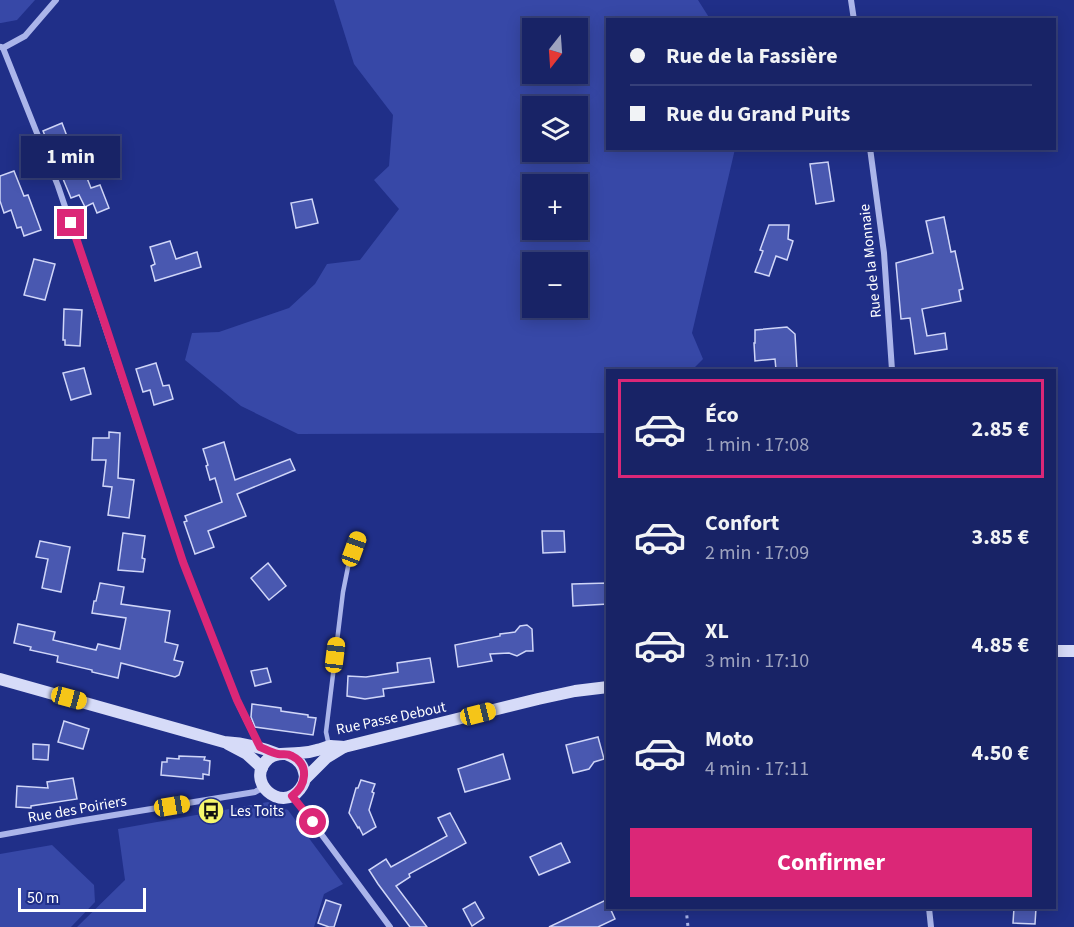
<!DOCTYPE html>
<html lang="fr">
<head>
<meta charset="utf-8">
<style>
  :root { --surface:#182366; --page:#252f6f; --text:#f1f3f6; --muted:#9fa4bf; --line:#36407a; --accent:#db2777 }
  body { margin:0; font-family:"Source Sans 3",sans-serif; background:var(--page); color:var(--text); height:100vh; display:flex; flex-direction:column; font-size:22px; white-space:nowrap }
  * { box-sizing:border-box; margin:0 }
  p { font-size:20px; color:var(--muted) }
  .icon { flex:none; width:33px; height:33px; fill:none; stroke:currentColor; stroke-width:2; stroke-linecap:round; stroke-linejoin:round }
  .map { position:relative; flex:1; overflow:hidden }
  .details { position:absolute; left:606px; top:369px; width:450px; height:540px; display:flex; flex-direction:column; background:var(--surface); border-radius:0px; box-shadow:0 3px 15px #0003,0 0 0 2px var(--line) }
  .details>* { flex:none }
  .hud { position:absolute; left:606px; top:18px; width:450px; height:132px; border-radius:0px; box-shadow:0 3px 15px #0003,0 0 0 2px var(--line); display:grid; align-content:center; height:132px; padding:0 24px; background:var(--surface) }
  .needle { width:39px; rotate:197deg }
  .fabs { position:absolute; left:522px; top:18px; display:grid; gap:12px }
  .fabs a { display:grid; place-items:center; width:66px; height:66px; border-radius:0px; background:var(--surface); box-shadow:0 3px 15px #0003,0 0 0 2px var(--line); font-size:30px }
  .scale { position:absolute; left:18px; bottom:15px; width:128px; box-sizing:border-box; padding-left:6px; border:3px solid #fff; border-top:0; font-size:16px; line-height:21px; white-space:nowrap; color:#fff; -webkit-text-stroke:4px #202f88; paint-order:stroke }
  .end { position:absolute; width:27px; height:27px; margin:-14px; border:8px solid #db2777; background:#fff; box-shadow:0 0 0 3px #fff }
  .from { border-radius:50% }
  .bubble { position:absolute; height:42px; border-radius:0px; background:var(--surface); box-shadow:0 3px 15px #0003,0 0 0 2px var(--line); font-size:20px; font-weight:700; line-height:42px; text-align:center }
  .car { position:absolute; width:18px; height:36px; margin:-18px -9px; border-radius:8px; box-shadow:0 0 4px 2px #0007; background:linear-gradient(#f5c518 24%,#345 0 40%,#f5c518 0 76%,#345 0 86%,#f5c518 0) }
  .hud b { display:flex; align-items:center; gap:21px; height:57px; font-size:22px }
  .hud b+b { border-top:2px solid var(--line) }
  .hud i { width:15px; height:15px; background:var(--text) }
  ul { padding:10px 0 0; list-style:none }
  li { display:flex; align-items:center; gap:18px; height:99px; margin:0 12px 9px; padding:0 12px; border:3px solid transparent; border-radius:0px }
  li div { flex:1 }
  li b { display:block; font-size:22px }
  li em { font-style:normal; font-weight:700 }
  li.current { border-color:var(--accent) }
  li>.icon { width:54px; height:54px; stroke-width:1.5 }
  .cta { display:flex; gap:12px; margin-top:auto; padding:12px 24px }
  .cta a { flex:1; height:69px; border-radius:0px; background:var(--accent); color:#fff; font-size:24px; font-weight:700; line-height:69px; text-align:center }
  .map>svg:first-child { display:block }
</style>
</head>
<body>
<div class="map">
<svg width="1074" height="927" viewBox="0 0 1074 927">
  <rect width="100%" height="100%" fill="#202f88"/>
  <g fill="#3748a7" fill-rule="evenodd">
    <polygon points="0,0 35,0 17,20 1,23 0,23"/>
    <path d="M334,0H698L710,19L608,20V148L735,149L692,333L703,359L692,370H608L607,433L298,434L241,406L185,360L192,333L219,332L289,308L315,284L327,264L360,260L399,209L374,180L389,166L393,115L354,64ZM578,28V74H532V28ZM578,106V152H532V106ZM532,184H578V230H532ZM532,262H578V308H532Z"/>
    <polygon points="268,802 288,810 343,884 324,894 314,927 77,927 125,880 118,829"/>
    <polygon points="52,845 94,885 95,902 71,927 0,927 0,854"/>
  </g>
  <g fill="#4958b0" stroke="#d0d6f8" stroke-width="1.5">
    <polygon points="62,123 68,139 71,138 91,188 100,185 109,208 97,213 93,203 85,207 79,195 71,198 43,131"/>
    <polygon points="828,162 834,201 816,204 810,164"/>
    <polygon points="14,171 24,196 28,195 41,230 24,236 21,227 17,228 11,210 4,213 0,201 0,176"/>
    <polygon points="312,199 318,223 296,228 291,203"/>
    <polygon points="944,217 951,252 955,251 963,289 959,290 961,301 922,309 927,336 945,333 947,349 915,354 910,318 901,319 896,263 933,253 926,221"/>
    <polygon points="769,225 789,225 788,239 793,241 787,260 776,256 769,276 755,272 763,251 760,250"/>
    <polygon points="170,241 176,259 197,252 201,267 155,281 151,266 155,264 150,247"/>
    <polygon points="34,259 55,264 45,300 24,295"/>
    <polygon points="64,309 82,310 80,346 65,345 65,340 63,340"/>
    <polygon points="787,327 795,334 797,370 776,370 775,359 755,361 754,343 755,343 755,330"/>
    <polygon points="156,363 163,386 169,385 173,399 154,405 150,390 143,392 136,369"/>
    <polygon points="84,368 91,394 71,400 63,373"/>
    <polygon points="109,432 120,433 118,478 134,480 129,518 108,515 112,487 103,486 106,460 92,460 93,438 109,438"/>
    <polygon points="224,442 235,480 290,459 295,470 237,494 246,516 208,531 214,547 195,554 184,522 187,521 185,516 222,502 215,478 210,480 206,466 208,465 203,449"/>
    <polygon points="542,531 564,531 565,552 543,553"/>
    <polygon points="123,533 145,536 142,558 145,559 143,572 118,570"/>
    <polygon points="40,541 70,547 61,592 42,588 48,559 36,557"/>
    <polygon points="268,563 286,586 269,600 251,578"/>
    <polygon points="100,583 124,587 121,604 170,611 165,642 178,645 174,660 183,662 179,675 175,677 121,663 118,678 92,672 92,670 57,662 58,656 30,650 31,647 14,643 18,624 55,632 53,640 96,650 98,644 120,649 126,618 92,613 94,601 96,601"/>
    <polygon points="608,583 608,604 573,606 572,584"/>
    <polygon points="527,625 532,629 533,651 526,651 517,656 509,653 490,654 492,661 458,667 455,645 500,636 500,634 515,632 520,626"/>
    <polygon points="430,658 434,682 383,689 384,696 365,699 347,696 348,676 366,677 398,672 397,663"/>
    <polygon points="267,668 271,682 255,686 251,671"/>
    <polygon points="252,704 281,708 281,711 308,715 308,717 316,718 313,735 255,727 251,717"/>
    <polygon points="64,721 89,729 83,749 58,742"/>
    <polygon points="598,737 604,759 594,762 589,769 573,773 566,745"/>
    <polygon points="33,744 49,745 48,760 33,759"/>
    <polygon points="503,754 510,779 465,792 458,769"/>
    <polygon points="179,756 205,757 204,760 210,761 209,775 203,774 203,779 161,775 162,762 167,762 167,758 179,759"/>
    <polygon points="73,778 77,799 31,806 31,808 16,807 17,786 48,788 47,782"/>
    <polygon points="361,780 375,784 372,792 374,793 369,810 376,827 363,835 359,827 358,828 349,813 356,788 358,788"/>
    <polygon points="450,813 466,843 409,874 410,877 396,886 427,927 410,927 378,884 369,870 386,859 391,867 447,836 438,818"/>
    <polygon points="561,843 570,862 539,875 530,857"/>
    <polygon points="326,900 341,905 334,927 329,927 318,923"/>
    <polygon points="606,900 608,908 610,908 615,919 598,927 549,927"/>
    <polygon points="475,902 484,918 472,926 463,909"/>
    <polygon points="1014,908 1036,908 1035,924 1013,923"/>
  </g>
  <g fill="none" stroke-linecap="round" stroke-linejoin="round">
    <polyline stroke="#abb5ea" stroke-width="3" stroke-dasharray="3 4.5" stroke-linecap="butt" points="686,908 688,927"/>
    <polyline stroke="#abb5ea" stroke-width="4.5" points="329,746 326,732 343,592 349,562 359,536"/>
    <g stroke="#abb5ea" stroke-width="6">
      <polyline points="851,0 854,20"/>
      <polyline points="1,47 3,48 25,36 56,0"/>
      <polyline points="3,48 58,186 77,242 183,562 237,701 259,746"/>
      <polyline points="870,148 884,253 892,370"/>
      <polyline points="293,796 390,927"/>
      <polyline points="0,835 78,821 255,792 264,787"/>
      <polyline points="929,908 931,927"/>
    </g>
    <g stroke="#d6dbf8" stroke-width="12">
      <polyline points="1054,651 1074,651"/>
      <path d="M0,679L224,742C244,743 260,747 278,754"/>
      <polyline points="228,744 247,754 262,768"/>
      <path d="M286,754C295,757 302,762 304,772C306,778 304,784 300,789C281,814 244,781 268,759C271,757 272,756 276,755C283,753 292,754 299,753C305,753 311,752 317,750C322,749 326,747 331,746C335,746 340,747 344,747L538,699L575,691L608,687"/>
      <polyline points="305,779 326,758 344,747"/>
    </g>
  </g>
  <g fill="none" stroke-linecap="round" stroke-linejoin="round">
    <path stroke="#db2777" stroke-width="8" d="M71,223L105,324L183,562L237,700L260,747C265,749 272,753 278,754C283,755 287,753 292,756C310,765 306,786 292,796L313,822"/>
  </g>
  <defs>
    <symbol id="bus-disc" viewBox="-11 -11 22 22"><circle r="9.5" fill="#f6f76c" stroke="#202f88"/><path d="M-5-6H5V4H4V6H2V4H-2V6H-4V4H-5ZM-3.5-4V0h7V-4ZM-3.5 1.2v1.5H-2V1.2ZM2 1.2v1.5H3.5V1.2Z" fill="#111"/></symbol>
  </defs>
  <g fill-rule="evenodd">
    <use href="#bus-disc" x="196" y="796" width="30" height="30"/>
  </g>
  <g text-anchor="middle" stroke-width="4.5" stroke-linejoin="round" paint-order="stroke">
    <g font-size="15" fill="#fff" stroke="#202f88">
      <text transform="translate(870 261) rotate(-96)" y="5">Rue de la Monnaie</text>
      <text transform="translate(391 718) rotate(-12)" y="5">Rue Passe Debout</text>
      <text transform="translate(77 809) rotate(-10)" y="5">Rue des Poiriers</text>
    </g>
    <g font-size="15" fill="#fff" stroke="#202f88" text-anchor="start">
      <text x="230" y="816">Les Toits</text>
    </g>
  </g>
</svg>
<div class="fabs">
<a><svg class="needle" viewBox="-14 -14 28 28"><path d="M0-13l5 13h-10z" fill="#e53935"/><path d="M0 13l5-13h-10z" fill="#9fa4bf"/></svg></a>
<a><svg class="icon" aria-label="layers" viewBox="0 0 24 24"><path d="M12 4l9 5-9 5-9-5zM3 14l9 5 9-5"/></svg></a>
<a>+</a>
<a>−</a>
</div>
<div class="scale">50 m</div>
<i class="end from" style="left:313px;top:822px"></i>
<i class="end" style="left:71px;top:223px"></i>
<div class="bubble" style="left:21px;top:136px;width:99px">1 min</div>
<i class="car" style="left:354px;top:549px;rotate:20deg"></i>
<i class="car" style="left:335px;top:655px;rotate:7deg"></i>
<i class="car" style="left:69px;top:698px;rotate:105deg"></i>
<i class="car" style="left:478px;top:714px;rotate:76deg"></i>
<i class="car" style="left:172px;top:806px;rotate:81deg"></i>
<div class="hud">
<b><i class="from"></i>Rue de la Fassière</b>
<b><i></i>Rue du Grand Puits</b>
</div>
<section class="details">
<ul>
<li class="current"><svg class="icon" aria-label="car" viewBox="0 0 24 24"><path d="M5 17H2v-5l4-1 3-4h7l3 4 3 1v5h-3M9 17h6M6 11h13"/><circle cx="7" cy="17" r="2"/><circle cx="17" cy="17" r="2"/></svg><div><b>Éco</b><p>1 min · 17:08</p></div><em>2.85 €</em></li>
<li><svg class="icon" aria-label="car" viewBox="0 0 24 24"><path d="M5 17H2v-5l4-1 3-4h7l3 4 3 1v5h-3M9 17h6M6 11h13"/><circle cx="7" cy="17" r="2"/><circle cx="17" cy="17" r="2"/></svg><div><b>Confort</b><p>2 min · 17:09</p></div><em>3.85 €</em></li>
<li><svg class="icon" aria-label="car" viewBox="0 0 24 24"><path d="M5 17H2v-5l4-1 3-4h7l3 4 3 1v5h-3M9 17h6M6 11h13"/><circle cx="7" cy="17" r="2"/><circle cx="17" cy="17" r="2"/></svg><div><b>XL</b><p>3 min · 17:10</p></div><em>4.85 €</em></li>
<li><svg class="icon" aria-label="car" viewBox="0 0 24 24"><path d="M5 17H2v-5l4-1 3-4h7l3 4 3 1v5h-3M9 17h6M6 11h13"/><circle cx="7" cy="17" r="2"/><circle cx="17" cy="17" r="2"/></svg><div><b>Moto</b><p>4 min · 17:11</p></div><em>4.50 €</em></li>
</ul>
<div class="cta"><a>Confirmer</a></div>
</section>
</div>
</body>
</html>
